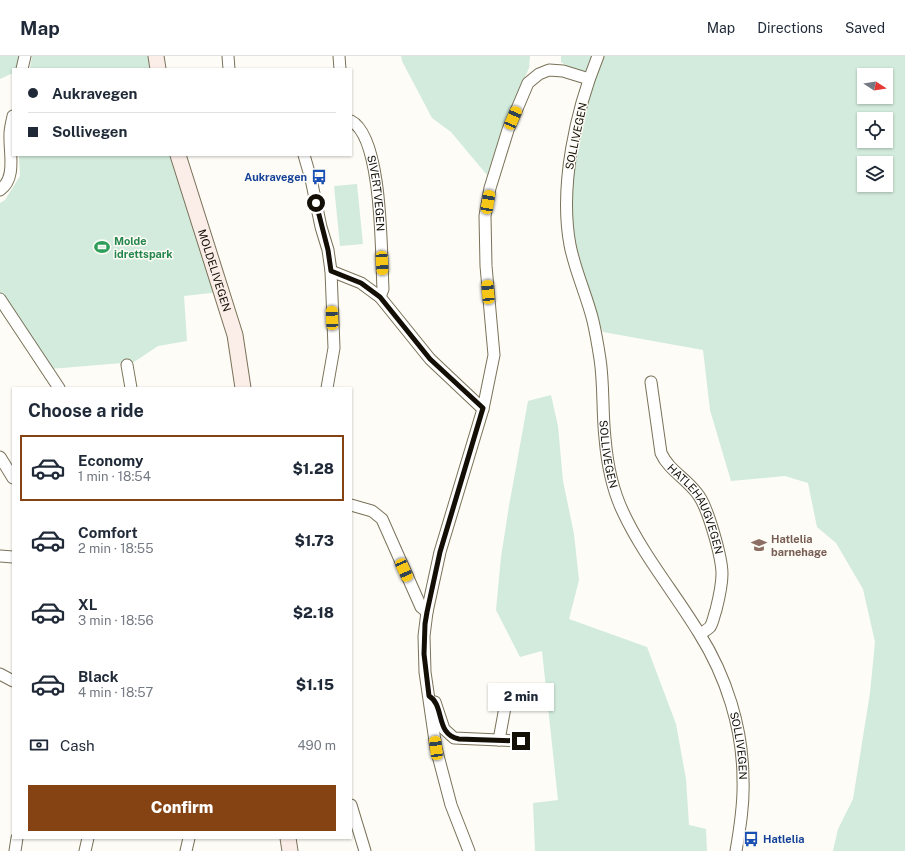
<!DOCTYPE html>
<html lang="en">
<head>
<meta charset="utf-8">
<style>
  :root { --surface:#fff; --page:#f6f6f7; --text:#1f2937; --muted:#747a83; --line:#e0e1e3; --accent:#854213 }
  body { margin:0; font-family:"Public Sans",sans-serif; background:var(--page); color:var(--text); height:100vh; display:flex; flex-direction:column; font-size:15px; white-space:nowrap }
  * { box-sizing:border-box; margin:0 }
  p { font-size:13px; color:var(--muted) }
  .icon { flex:none; width:22px; height:22px; fill:none; stroke:currentColor; stroke-width:2; stroke-linecap:round; stroke-linejoin:round }
  .map { position:relative; flex:1; overflow:hidden }
  .side { position:absolute; left:12px; top:331px; width:340px; height:452px; display:flex; flex-direction:column; background:var(--surface); border-radius:0px; box-shadow:0 1px 3px #0004 }
  .side>* { flex:none }
  .guide { position:absolute; left:12px; top:12px; width:340px; height:88px; border-radius:0px; box-shadow:0 1px 3px #0004; display:grid; align-content:center; height:88px; padding:0 16px; background:var(--surface) }
  .needle { width:26px; rotate:102deg }
  .fabs { position:absolute; left:857px; top:12px; display:grid; gap:8px }
  .fabs a { display:grid; place-items:center; width:36px; height:36px; border-radius:0px; background:var(--surface); box-shadow:0 1px 3px #0004; font-size:20px }
  .end { position:absolute; width:18px; height:18px; margin:-9px; border:5px solid #130f06; background:#fff; box-shadow:0 0 0 2px #fff }
  .from { border-radius:50% }
  .bubble { position:absolute; height:28px; border-radius:0px; background:var(--surface); box-shadow:0 1px 3px #0004; font-size:13px; font-weight:800; line-height:28px; text-align:center }
  .car { position:absolute; width:12px; height:24px; margin:-12px -6px; border-radius:5px; box-shadow:0 0 3px 1px #0007; background:linear-gradient(#f5c518 24%,#345 0 40%,#f5c518 0 76%,#345 0 86%,#f5c518 0) }
  .guide b { display:flex; align-items:center; gap:14px; height:38px; font-size:15px }
  .guide b+b { border-top:1px solid var(--line) }
  .guide i { width:10px; height:10px; background:var(--text) }
  ul { padding:0; list-style:none }
  li { display:flex; align-items:center; gap:12px; height:66px; margin:0 8px 6px; padding:0 8px; border:2px solid transparent; border-radius:0px }
  li div { flex:1 }
  li b { display:block; font-size:15px }
  li em { font-style:normal; font-weight:800 }
  li.on { border-color:var(--accent) }
  li>.icon { width:36px; height:36px; stroke-width:1.5 }
  h2 { padding:0 16px; font-size:18px; line-height:48px }
  .pay { display:flex; align-items:center; gap:10px; height:44px; padding:0 16px; font-size:15px }
  .pay p { margin-inline-start:auto }
  .primary-button { display:flex; gap:8px; margin-top:auto; padding:8px 16px }
  .primary-button a { flex:1; height:46px; border-radius:0px; background:var(--accent); color:#fff; font-size:16px; font-weight:800; line-height:46px; text-align:center }
  header { display:flex; align-items:center; gap:24px; box-sizing:border-box; height:56px; padding:0 20px; background:var(--surface); border-bottom:1px solid var(--line) }
  header strong { font-size:19px }
  nav { display:flex; gap:22px; margin-inline-start:auto; font-size:14px }
  .map>svg:first-child { display:block }
</style>
</head>
<body>
<header>
<strong>Map</strong>
<nav><a>Map</a><a>Directions</a><a>Saved</a></nav>
</header>
<div class="map">
<svg width="905" height="795" viewBox="0 0 905 795">
  <rect width="100%" height="100%" fill="#fdfcf6"/>
  <g fill="#d2ebdc" fill-rule="evenodd">
    <polygon points="0,0 20,0 17,13 13,13 13,17 0,23"/>
    <polygon points="32,0 151,0 152,13 30,13"/>
    <polygon points="401,0 530,0 529,12 503,71 487,119 451,76 432,62 402,5"/>
    <path d="M561,0H905V795H833L838,773L853,743L870,637L875,586L863,533L836,487L817,471L808,427L785,420L731,425L710,354L703,294L603,276L580,227L567,150L588,46L595,20L577,16L561,6ZM864,19H886V41H864ZM864,63H886V85H864ZM864,107H886V129H864Z"/>
    <polygon points="19,99 171,99 220,236 184,240 187,285 158,290 134,306 50,313 0,237 0,147 5,144 20,120"/>
    <polygon points="357,128 363,188 340,190 334,130"/>
    <polygon points="551,339 558,370 563,425 574,478 579,524 569,563 647,591 676,668 686,723 689,769 706,773 707,795 535,795 533,747 558,744 542,595 520,601 496,554 501,501 509,450 528,345"/>
  </g>
  <g fill="none" stroke-linecap="round" stroke-linejoin="round">
    <defs>
      <g id="minor">
        <polyline points="228,0 229,13"/>
        <polyline points="339,0 340,13"/>
        <path id="s1" d="M598,0C576,54 559,130 570,189C575,215 587,240 593,265C596,278 598,290 600,303C604,329 602,356 605,382C607,406 613,435 623,456C643,499 674,536 699,577C726,620 743,672 743,724C744,748 740,772 736,795"/>
        <polyline points="22,13 25,0"/>
        <path id="s2" d="M351,65C383,81 381,199 383,233L380,241"/>
        <polyline points="304,99 311,123 321,171 328,194 331,215 334,292 327,332"/>
        <path d="M0,134C17,122 9,96 10,78C10,72 12,66 13,60"/>
        <polyline points="331,215 361,227 380,241 430,303 483,353"/>
        <polyline points="0,243 59,332"/>
        <polyline points="127,309 131,332"/>
        <path id="s3" d="M651,326L661,397C669,415 688,423 699,440C708,453 722,501 722,518C722,530 719,542 716,554C714,559 713,567 710,571C707,574 703,576 700,578"/>
        <polyline points="0,401 13,422"/>
        <polyline points="351,449 372,455 382,463 421,551 427,556"/>
        <polyline points="0,500 13,501"/>
        <polyline points="0,618 13,625"/>
        <polyline points="435,646 444,673 454,682 521,685"/>
        <polyline points="499,684 508,635"/>
        <polyline points="351,749 365,795"/>
        <polyline points="15,795 17,782"/>
        <polyline points="85,795 88,782"/>
        <polyline points="186,795 189,782"/>
        <polyline points="469,795 451,749 436,692 425,616 424,580 427,556 440,496 483,353 494,299 486,210 485,160 490,132 508,74 528,27 539,18 549,14 563,15 589,23"/>
      </g>
      <g id="secondary">
        <polyline points="156,0 158,13"/>
        <path id="s4" d="M178,99L235,279L243,332"/>
        <polyline points="288,782 290,795"/>
      </g>
    </defs>
    <use href="#minor" stroke="#7a7259" stroke-width="13"/>
    <use href="#secondary" stroke="#7a7259" stroke-width="17"/>
    <use href="#minor" stroke="#fff" stroke-width="11"/>
    <use href="#secondary" stroke="#fbeee9" stroke-width="15"/>
  </g>
  <g fill="none" stroke-linecap="round" stroke-linejoin="round">
    <path stroke="#130f06" stroke-width="5" d="M316,147L328,194L331,215L361,227L380,241L430,303L483,352L440,496L427,556L425,568L424,598L429,640C445,649 435,679 459,683L521,685"/>
  </g>
  <defs>
    <symbol id="bus-bare" viewBox="-9 -9 18 18"><path d="M-5-6H5V4H4V6H2V4H-2V6H-4V4H-5ZM-3.5-4V0h7V-4ZM-3.5 1.2v1.5H-2V1.2ZM2 1.2v1.5H3.5V1.2Z" fill="#1a4fb4" stroke="#fdfcf6" stroke-width="2.5" paint-order="stroke"/></symbol>
    <symbol id="stadium-bare" viewBox="-9 -9 18 18"><path d="M0-5a6.5 5 0 1 0 0 10a6.5 5 0 1 0 0-10ZM-3.5-1.8h7v3.6h-7Z" fill="#2e9e5b" stroke="#fdfcf6" stroke-width="2.5" paint-order="stroke"/></symbol>
    <symbol id="school-bare" viewBox="-9 -9 18 18"><path d="M0-5L7-2L0 1L-7-2ZM-4 1L0 2.5L4 1V4Q0 6-4 4Z" fill="#8d6e63" stroke="#fdfcf6" stroke-width="2.5" paint-order="stroke"/></symbol>
  </defs>
  <g fill-rule="evenodd">
    <use href="#bus-bare" x="308" y="110" width="22" height="22"/>
    <use href="#stadium-bare" x="91" y="180" width="22" height="22"/>
    <use href="#school-bare" x="748" y="478" width="22" height="22"/>
    <use href="#bus-bare" x="740" y="772" width="22" height="22"/>
  </g>
  <g text-anchor="middle" stroke-width="3" stroke-linejoin="round" paint-order="stroke">
    <g font-size="11" fill="#130f06" stroke="#fdfcf6">
      <text transform="translate(576 80) rotate(-78)" y="4">SOLLIVEGEN</text>
      <text dy="4" stroke="none"><textPath href="#s2" startOffset="79">SIVERTVEGEN</textPath></text>
      <text dy="4" stroke="none"><textPath href="#s4" startOffset="121">MOLDELIVEGEN</textPath></text>
      <text dy="4" stroke="none"><textPath href="#s1" startOffset="407">SOLLIVEGEN</textPath></text>
      <text dy="4" stroke="none"><textPath href="#s3" startOffset="139">HATLEHAUGVEGEN</textPath></text>
      <text dy="4" stroke="none"><textPath href="#s1" startOffset="731">SOLLIVEGEN</textPath></text>
    </g>
    <g font-size="11" font-weight="bold" fill="#164399" stroke="#fdfcf6" text-anchor="end">
      <text x="307" y="125">Aukravegen</text>
      <text x="763" y="787" text-anchor="start">Hatlelia</text>
    </g>
    <g font-size="11" font-weight="bold" fill="#27864d" stroke="#fdfcf6" text-anchor="start">
      <text x="114" y="189">Molde<tspan x="114" dy="13">idrettspark</tspan></text>
    </g>
    <g font-size="11" font-weight="bold" fill="#785e54" stroke="#fdfcf6" text-anchor="start">
      <text x="771" y="487">Hatlelia<tspan x="771" dy="13">barnehage</tspan></text>
    </g>
  </g>
</svg>
<div class="fabs">
<a><svg class="needle" viewBox="-14 -14 28 28"><path d="M0-13l5 13h-10z" fill="#e53935"/><path d="M0 13l5-13h-10z" fill="#747a83"/></svg></a>
<a><svg class="icon" aria-label="locate" viewBox="0 0 24 24"><circle cx="12" cy="12" r="6"/><path d="M12 2v4M12 18v4M2 12h4M18 12h4"/></svg></a>
<a><svg class="icon" aria-label="layers" viewBox="0 0 24 24"><path d="M12 4l9 5-9 5-9-5zM3 14l9 5 9-5"/></svg></a>
</div>
<i class="end from" style="left:316px;top:147px"></i>
<i class="end" style="left:521px;top:685px"></i>
<div class="bubble" style="left:488px;top:627px;width:66px">2 min</div>
<i class="car" style="left:513px;top:62px;rotate:23deg"></i>
<i class="car" style="left:488px;top:146px;rotate:9deg"></i>
<i class="car" style="left:382px;top:207px;rotate:177deg"></i>
<i class="car" style="left:488px;top:236px;rotate:355deg"></i>
<i class="car" style="left:332px;top:262px;rotate:358deg"></i>
<i class="car" style="left:404px;top:514px;rotate:156deg"></i>
<i class="car" style="left:436px;top:692px;rotate:353deg"></i>
<div class="guide">
<b><i class="from"></i>Aukravegen</b>
<b><i></i>Sollivegen</b>
</div>
<section class="side">
<h2>Choose a ride</h2>
<ul>
<li class="on"><svg class="icon" aria-label="car" viewBox="0 0 24 24"><path d="M5 17H2v-5l4-1 3-4h7l3 4 3 1v5h-3M9 17h6M6 11h13"/><circle cx="7" cy="17" r="2"/><circle cx="17" cy="17" r="2"/></svg><div><b>Economy</b><p>1 min · 18:54</p></div><em>$1.28</em></li>
<li><svg class="icon" aria-label="car" viewBox="0 0 24 24"><path d="M5 17H2v-5l4-1 3-4h7l3 4 3 1v5h-3M9 17h6M6 11h13"/><circle cx="7" cy="17" r="2"/><circle cx="17" cy="17" r="2"/></svg><div><b>Comfort</b><p>2 min · 18:55</p></div><em>$1.73</em></li>
<li><svg class="icon" aria-label="car" viewBox="0 0 24 24"><path d="M5 17H2v-5l4-1 3-4h7l3 4 3 1v5h-3M9 17h6M6 11h13"/><circle cx="7" cy="17" r="2"/><circle cx="17" cy="17" r="2"/></svg><div><b>XL</b><p>3 min · 18:56</p></div><em>$2.18</em></li>
<li><svg class="icon" aria-label="car" viewBox="0 0 24 24"><path d="M5 17H2v-5l4-1 3-4h7l3 4 3 1v5h-3M9 17h6M6 11h13"/><circle cx="7" cy="17" r="2"/><circle cx="17" cy="17" r="2"/></svg><div><b>Black</b><p>4 min · 18:57</p></div><em>$1.15</em></li>
</ul>
<div class="pay"><svg class="icon" aria-label="cash" viewBox="0 0 24 24"><path d="M3 7h18v10H3z"/><circle cx="12" cy="12" r="2"/></svg>Cash<p>490 m</p></div>
<div class="primary-button"><a>Confirm</a></div>
</section>
</div>
</body>
</html>
